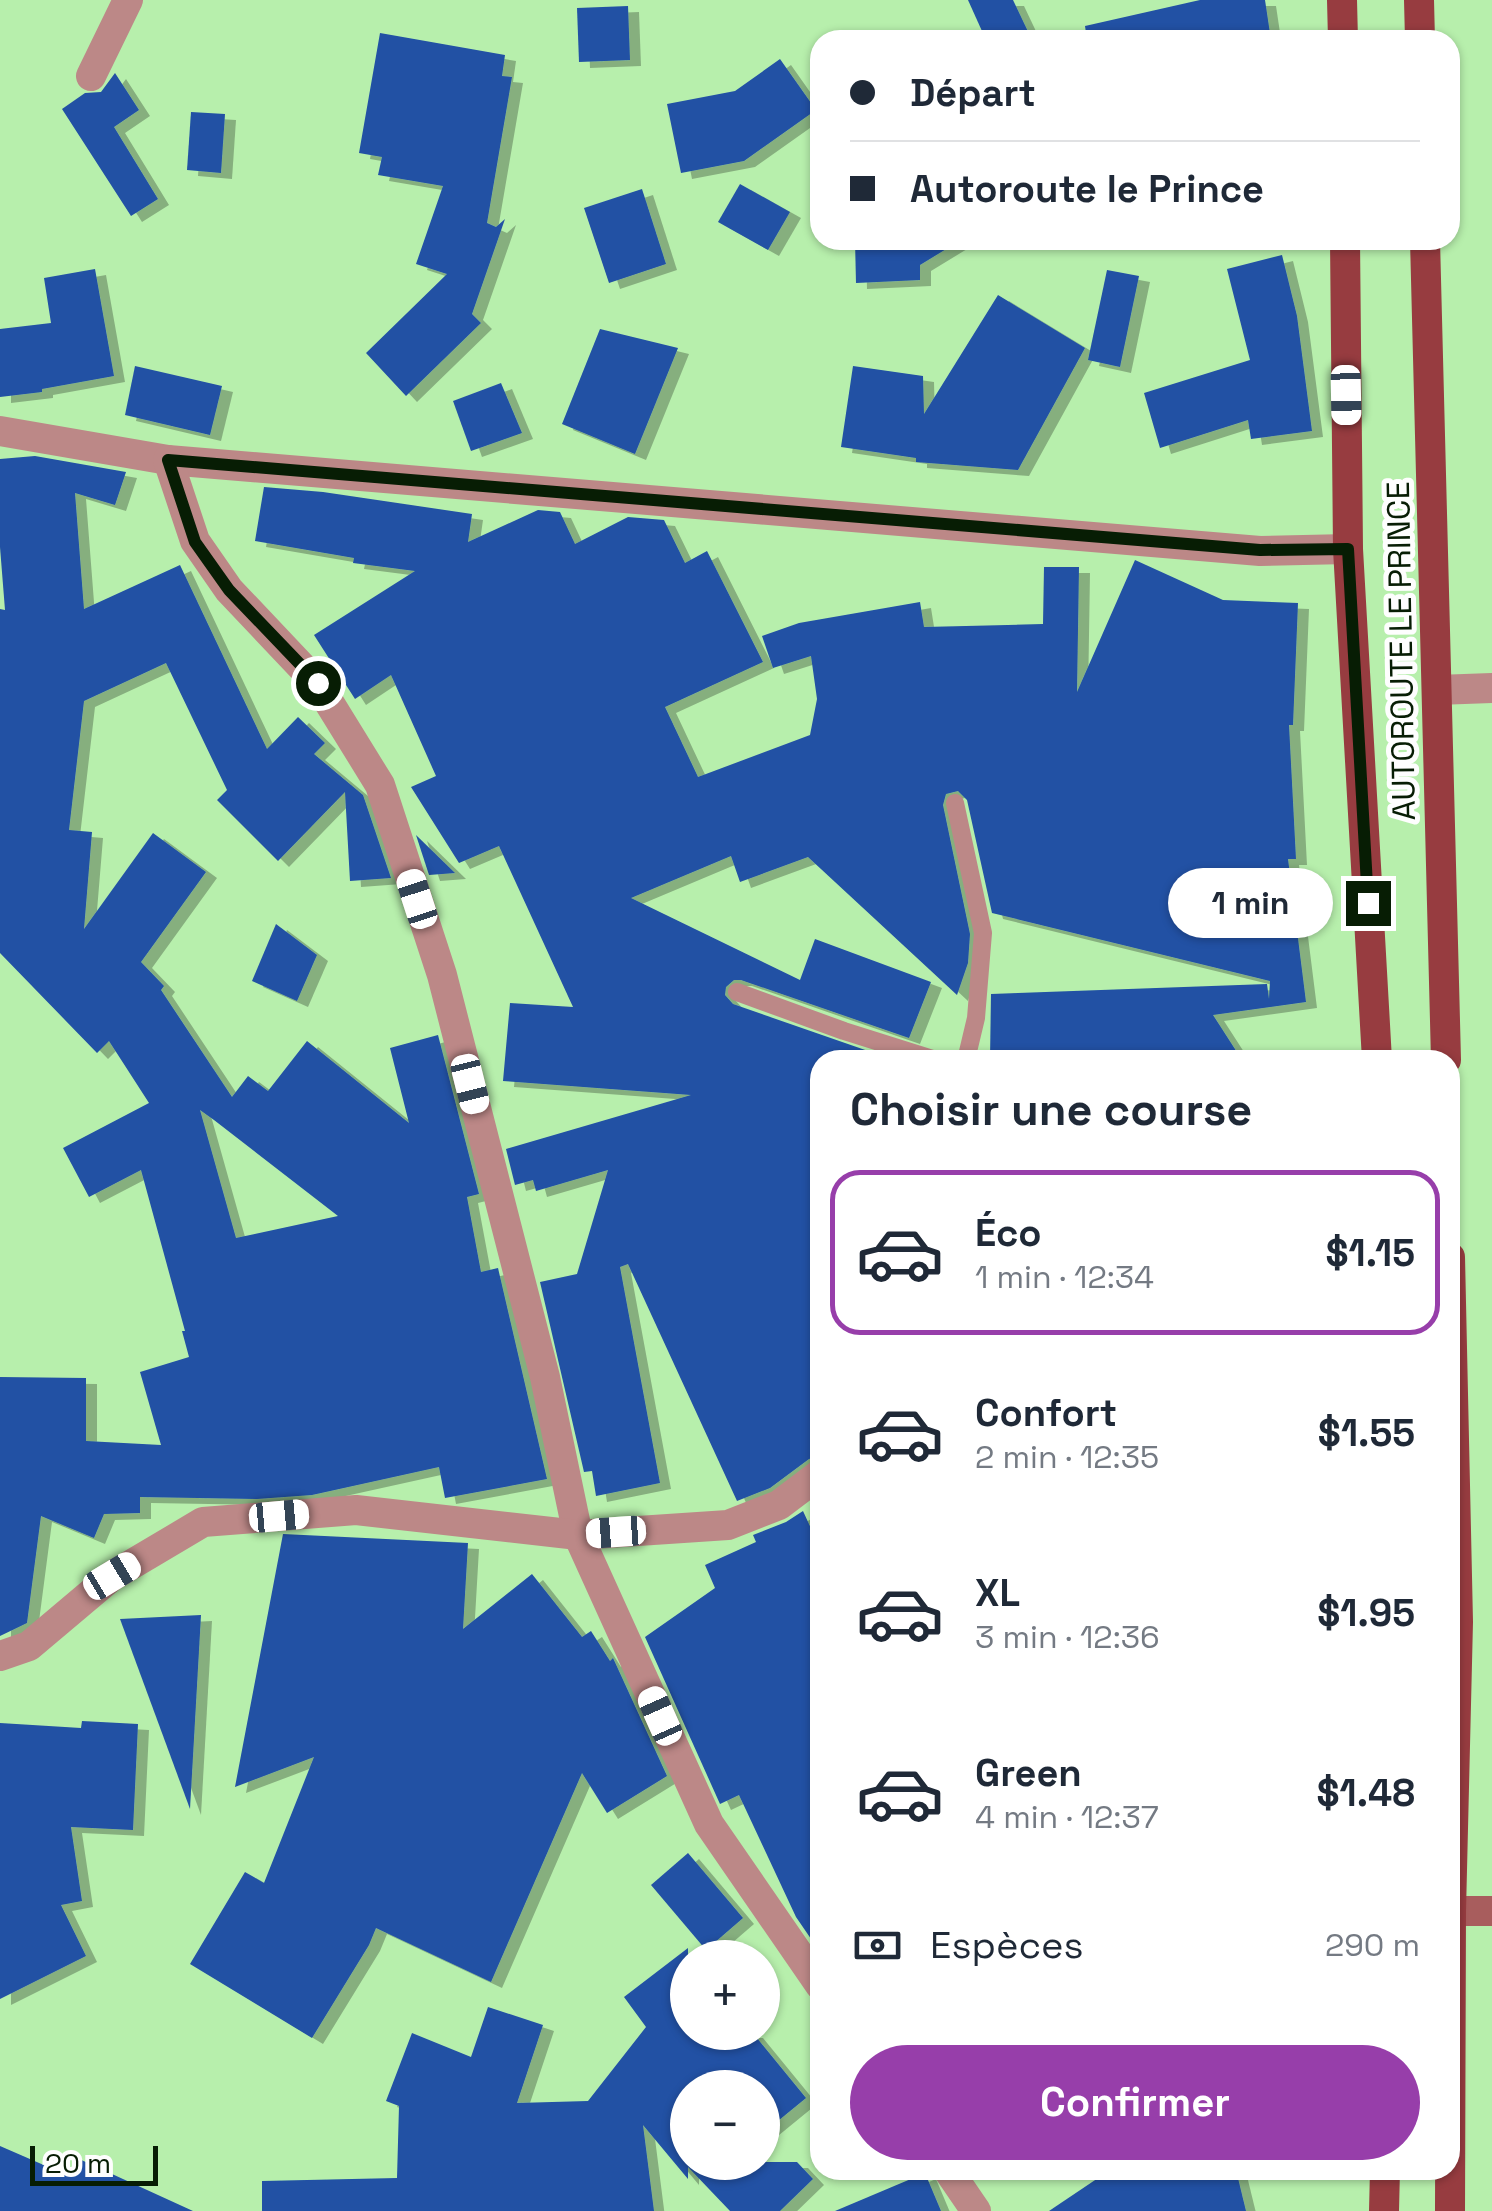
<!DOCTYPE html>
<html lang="fr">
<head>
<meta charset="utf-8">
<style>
  :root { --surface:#fff; --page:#f2f2f3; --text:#1f2937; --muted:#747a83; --line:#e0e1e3; --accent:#973eaa }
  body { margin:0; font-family:"Space Grotesk",sans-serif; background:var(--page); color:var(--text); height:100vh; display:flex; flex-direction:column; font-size:38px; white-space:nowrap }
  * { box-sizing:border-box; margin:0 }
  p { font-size:32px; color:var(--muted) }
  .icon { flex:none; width:55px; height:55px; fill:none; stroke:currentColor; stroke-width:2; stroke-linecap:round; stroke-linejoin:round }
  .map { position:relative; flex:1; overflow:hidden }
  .sheet { position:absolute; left:810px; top:1050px; width:650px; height:1130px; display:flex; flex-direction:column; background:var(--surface); border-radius:30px; box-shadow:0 2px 8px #0004 }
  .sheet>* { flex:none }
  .top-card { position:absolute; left:810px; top:30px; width:650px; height:220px; border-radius:30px; box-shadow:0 2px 8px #0004; display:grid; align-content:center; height:220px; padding:0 40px; background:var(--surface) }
  .tools { position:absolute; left:670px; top:1940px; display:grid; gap:20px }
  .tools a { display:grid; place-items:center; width:110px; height:110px; border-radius:50%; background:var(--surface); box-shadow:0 2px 8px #0004; font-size:50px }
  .scale { position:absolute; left:30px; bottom:25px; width:128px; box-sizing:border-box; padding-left:10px; border:5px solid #071d04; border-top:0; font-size:28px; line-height:35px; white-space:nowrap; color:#071d04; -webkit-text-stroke:8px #fefefe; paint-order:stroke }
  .end { position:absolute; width:45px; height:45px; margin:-22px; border:12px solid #071d04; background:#fff; box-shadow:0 0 0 5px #fff }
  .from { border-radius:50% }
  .bubble { position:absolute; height:70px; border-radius:35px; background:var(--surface); box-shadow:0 2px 8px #0004; font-size:32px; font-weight:700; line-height:70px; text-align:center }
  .car { position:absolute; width:30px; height:60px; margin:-30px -15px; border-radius:12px; box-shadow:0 0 8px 2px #0007; background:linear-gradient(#fff 24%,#345 0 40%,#fff 0 76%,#345 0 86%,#fff 0) }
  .top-card b { display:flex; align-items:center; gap:35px; height:95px; font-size:38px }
  .top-card b+b { border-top:2px solid var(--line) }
  .top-card i { width:25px; height:25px; background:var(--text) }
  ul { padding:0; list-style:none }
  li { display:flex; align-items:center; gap:30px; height:165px; margin:0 20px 15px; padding:0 20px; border:5px solid transparent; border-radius:30px }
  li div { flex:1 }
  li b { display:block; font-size:38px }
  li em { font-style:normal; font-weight:700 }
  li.on { border-color:var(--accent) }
  li>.icon { width:90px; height:90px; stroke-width:1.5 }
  h2 { padding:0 40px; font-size:45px; line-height:120px }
  .pay { display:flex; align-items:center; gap:25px; height:110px; padding:0 40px; font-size:38px }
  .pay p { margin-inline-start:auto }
  .button { display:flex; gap:20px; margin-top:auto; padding:20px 40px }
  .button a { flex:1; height:115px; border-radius:60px; background:var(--accent); color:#fff; font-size:40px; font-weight:700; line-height:115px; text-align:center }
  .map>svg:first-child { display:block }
</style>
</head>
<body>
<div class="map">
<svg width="1492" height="2211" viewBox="0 0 1492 2211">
  <defs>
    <filter id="shadow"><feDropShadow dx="11" dy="6" stdDeviation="0" flood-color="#0004"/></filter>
  </defs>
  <rect width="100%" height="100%" fill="#b7efac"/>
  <g fill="#2151a4" fill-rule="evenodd" filter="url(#shadow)">
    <polygon points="968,0 1013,0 1032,40 986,40"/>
    <polygon points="1200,0 1265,0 1271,40 1087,40 1085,26"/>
    <polygon points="628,6 630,60 579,62 577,8"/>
    <polygon points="380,33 505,55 502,76 512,77 487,223 496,227 505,219 472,314 481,323 406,396 366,353 447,274 416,264 443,186 378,175 382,157 359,153"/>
    <polygon points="780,59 816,110 744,161 681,173 667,104 735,91"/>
    <polygon points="115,73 139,110 114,127 158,199 131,216 62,109 85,93 101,92"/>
    <polygon points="191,112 225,114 221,173 187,170"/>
    <polygon points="740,184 790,212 768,250 718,222"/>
    <polygon points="642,189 666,264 609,283 584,208"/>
    <polygon points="855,240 961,240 920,265 920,280 856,283"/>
    <polygon points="1282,255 1297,316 1312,431 1251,439 1248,420 1160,448 1144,393 1250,360 1227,269"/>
    <polygon points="95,269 114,376 42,389 42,392 0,397 0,329 51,323 44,278"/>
    <polygon points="1107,270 1139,276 1120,367 1088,360"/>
    <polygon points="998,295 1085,348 1018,470 916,462 916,458 841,447 853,366 923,376 924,414"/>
    <polygon points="600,329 678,348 635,454 562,424"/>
    <polygon points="135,366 222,386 210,435 125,415"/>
    <polygon points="501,383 522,433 471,451 453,401"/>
    <path d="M35,456L126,472L115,505L75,493L84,609L180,565L267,749L298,717L325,743L314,754L363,795L391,878L350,881L345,792L278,861L217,800L227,790L166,663L84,701L69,830L92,832L84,929L153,833L206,872L141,962L164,986L161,990L232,1097L248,1076L268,1091L307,1041L409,1123L390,1048L438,1035L479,1194L467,1197L481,1272L498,1268L547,1479L445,1498L439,1467L312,1495L257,1499L140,1497V1513L104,1514L94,1538L41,1516L27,1623L0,1636V1377L86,1378V1441L161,1445L140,1372L189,1357L182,1331H185L141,1170L89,1197L63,1148L149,1103L109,1041L97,1053L0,953V609L5,610L0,547V459ZM200,1110L214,1120L338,1216L236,1238Z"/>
    <polygon points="264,487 323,492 472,514 468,542 538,510 560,512 575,544 628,517 664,520 685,563 707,551 763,662 665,707 698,777 810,735 817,699 811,656 773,668 762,636 799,623 920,602 924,627 1043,624 1044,567 1079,567 1077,692 1135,560 1223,600 1298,603 1293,725 1289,725 1296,859 1288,859 1306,1002 1213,1015 1242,1060 990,1060 991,994 1267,984 1269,999 1270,981 992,913 967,800 958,791 946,794 943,805 970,934 968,963 957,995 808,857 740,882 731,856 631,898 800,980 815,939 931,982 909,1038 741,980 734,980 726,987 725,995 733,1004 894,1060 820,1060 820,1456 809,1459 770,1488 737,1501 628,1264 620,1267 660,1483 596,1496 592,1471 584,1472 540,1282 577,1274 608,1170 536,1191 533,1180 515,1185 506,1149 691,1095 503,1081 510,1003 573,1007 499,846 459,863 411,787 436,776 391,675 355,699 314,635 415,571 353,563 354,558 255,541"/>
    <polygon points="416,835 455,873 429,875"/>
    <polygon points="276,924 317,955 297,1001 252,981"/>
    <polygon points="803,1511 820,1548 820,1952 796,1917 739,1795 720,1804 645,1637 715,1588 705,1565 756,1542 753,1535 786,1522"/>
    <polygon points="283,1534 468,1543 463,1629 532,1574 582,1637 591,1631 610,1661 613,1658 667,1776 607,1813 582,1773 491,1982 376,1928 369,1945 312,2038 190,1964 245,1872 264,1883 314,1757 235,1787"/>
    <polygon points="201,1615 190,1809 120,1619"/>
    <polygon points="82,1721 138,1724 133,1830 71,1827 82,1901 61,1905 86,1956 0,1999 0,1723 81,1728"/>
    <polygon points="688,1853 743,1918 706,1950 651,1885"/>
    <polygon points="688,1948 688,2032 752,2032 806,2098 762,2134 762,2088 688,2088 688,2162 797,2162 813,2179 780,2211 730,2211 688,2167 688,2179 643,2125 654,2211 262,2211 262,2181 397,2178 399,2106 386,2101 412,2033 471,2057 488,2007 543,2025 517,2103 588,2101 646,2027 624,1997"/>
    <polygon points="0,2146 69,2176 77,2158 193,2211 0,2211"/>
    <polygon points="1110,2170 1236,2170 1246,2211 1049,2211"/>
    <polygon points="925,2173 941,2211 835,2211"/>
  </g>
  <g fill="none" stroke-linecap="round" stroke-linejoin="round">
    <g stroke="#bc8887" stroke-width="18">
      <polyline points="955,803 983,933 976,1018 966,1060"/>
      <polyline points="737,992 844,1031 936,1060"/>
    </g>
    <g stroke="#bc8887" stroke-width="30">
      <polyline points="91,76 128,0"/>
      <polyline points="0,431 168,460 1260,551 1348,549"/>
      <polyline points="168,460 195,541 229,590 317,683 380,785 442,975 545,1377 578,1535 709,1824 820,1985"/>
      <polyline points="1437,690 1492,688"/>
      <polyline points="0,1656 29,1646 112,1576 203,1522 356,1510 578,1535 728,1525 779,1505 820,1474"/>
      <polyline points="948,2170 976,2211"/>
    </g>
    <polyline stroke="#a85d5d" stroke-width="30" points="1451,1911 1492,1911"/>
    <g stroke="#973c40" stroke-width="30">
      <polyline points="1342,0 1343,40"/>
      <polyline points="1419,0 1420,40"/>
      <polyline points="1345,240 1348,549 1377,1060"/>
      <polyline points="1425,240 1446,1060"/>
      <polyline points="1450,1257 1458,1622 1451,1911 1450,2211"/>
      <polyline points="1384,2211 1385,2170"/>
    </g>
  </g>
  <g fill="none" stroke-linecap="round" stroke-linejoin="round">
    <polyline stroke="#071d04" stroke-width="12" points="318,683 229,590 195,542 168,460 1260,550 1348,549 1368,903"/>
  </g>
  <g text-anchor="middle" stroke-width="10" stroke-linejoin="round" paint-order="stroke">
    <g font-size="32" fill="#071d04" stroke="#fefefe">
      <text transform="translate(1401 651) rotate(-91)" y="11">AUTOROUTE LE PRINCE</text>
    </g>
  </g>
</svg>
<div class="tools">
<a>+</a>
<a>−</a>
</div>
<div class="scale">20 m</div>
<i class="end from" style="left:318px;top:683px"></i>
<i class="end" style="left:1368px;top:903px"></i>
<div class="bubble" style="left:1168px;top:868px;width:165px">1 min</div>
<i class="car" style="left:1346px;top:395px;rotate:179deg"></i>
<i class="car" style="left:417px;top:899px;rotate:342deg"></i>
<i class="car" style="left:470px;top:1084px;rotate:166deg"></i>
<i class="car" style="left:279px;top:1516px;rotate:85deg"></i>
<i class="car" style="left:616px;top:1532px;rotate:266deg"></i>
<i class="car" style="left:112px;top:1576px;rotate:59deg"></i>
<i class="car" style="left:660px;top:1716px;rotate:336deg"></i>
<div class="top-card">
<b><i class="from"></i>Départ</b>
<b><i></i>Autoroute le Prince</b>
</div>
<section class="sheet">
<h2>Choisir une course</h2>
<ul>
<li class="on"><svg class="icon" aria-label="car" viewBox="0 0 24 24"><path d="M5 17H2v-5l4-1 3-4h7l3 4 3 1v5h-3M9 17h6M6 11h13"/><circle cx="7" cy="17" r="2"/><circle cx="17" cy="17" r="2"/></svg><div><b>Éco</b><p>1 min · 12:34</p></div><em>$1.15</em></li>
<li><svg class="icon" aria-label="car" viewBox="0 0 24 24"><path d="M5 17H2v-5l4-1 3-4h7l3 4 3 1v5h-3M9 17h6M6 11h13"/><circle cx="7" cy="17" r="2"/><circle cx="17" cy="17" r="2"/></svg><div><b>Confort</b><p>2 min · 12:35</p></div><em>$1.55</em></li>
<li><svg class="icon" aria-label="car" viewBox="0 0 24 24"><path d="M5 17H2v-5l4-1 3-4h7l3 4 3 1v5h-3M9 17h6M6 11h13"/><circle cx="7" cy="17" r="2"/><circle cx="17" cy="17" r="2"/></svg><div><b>XL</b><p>3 min · 12:36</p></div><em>$1.95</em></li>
<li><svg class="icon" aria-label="car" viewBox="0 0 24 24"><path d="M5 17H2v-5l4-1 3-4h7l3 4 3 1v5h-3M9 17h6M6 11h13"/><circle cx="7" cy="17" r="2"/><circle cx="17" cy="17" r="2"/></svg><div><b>Green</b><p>4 min · 12:37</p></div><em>$1.48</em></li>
</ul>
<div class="pay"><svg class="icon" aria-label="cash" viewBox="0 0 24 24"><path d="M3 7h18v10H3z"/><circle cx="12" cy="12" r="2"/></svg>Espèces<p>290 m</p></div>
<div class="button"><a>Confirmer</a></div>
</section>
</div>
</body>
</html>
